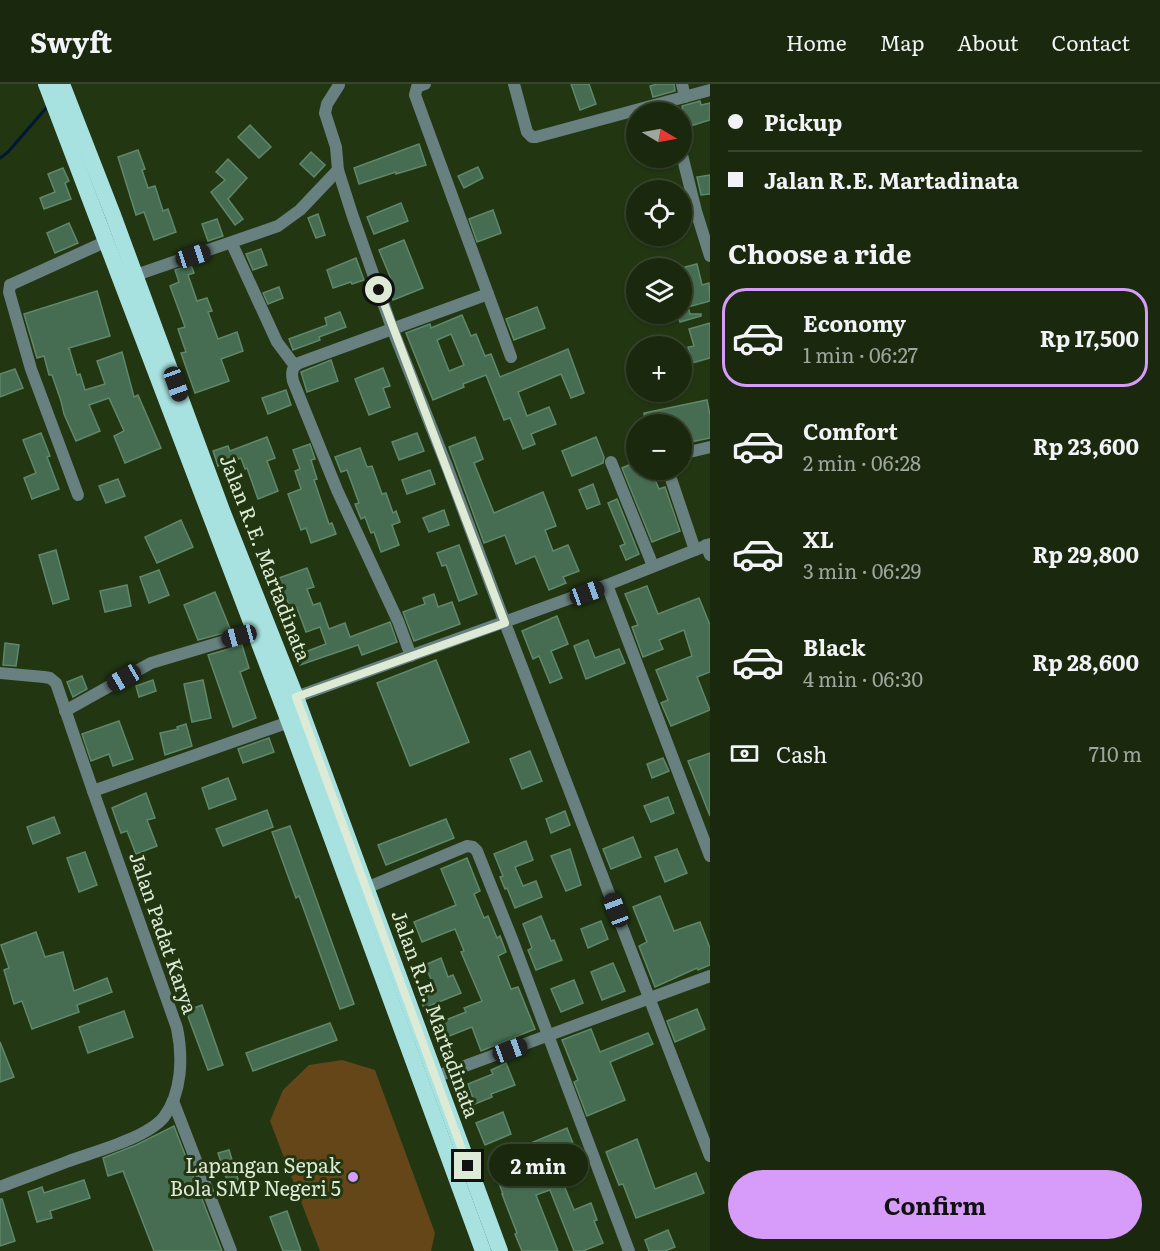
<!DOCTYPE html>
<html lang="en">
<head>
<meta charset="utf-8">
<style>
  :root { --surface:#1a280e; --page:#27341c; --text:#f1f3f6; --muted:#9fa69e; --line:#38442e; --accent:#d79bf9 }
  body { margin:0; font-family:Literata,serif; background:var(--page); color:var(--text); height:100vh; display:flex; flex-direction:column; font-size:22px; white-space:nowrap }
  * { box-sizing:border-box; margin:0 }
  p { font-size:20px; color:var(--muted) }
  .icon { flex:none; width:33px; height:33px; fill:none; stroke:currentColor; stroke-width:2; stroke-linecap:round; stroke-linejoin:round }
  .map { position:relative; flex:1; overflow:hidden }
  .details { display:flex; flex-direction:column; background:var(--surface); width:450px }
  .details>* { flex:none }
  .banner { display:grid; align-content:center; height:132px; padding:0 18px; background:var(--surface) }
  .needle { width:39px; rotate:100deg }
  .fabs { position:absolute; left:626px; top:18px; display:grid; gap:12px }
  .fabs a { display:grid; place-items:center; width:66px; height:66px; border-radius:50%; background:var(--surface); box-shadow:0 2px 4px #0004,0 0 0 2px var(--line); font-size:30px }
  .end { position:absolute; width:27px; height:27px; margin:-14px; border:8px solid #ddead5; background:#111; box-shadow:0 0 0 3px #111 }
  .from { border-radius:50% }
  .bubble { position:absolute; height:42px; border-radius:21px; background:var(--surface); box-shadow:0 2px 4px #0004,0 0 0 2px var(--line); font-size:20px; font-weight:700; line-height:42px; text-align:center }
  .car { position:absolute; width:18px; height:36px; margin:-18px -9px; border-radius:8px; box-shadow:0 0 4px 2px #0007; background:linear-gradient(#222 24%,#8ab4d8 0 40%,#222 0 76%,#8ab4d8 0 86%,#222 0) }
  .banner b { display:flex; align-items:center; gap:21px; height:57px; font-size:22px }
  .banner b+b { border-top:2px solid var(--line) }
  .banner i { width:15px; height:15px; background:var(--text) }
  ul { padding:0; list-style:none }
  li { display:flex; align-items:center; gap:18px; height:99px; margin:0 12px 9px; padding:0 6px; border:3px solid transparent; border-radius:24px }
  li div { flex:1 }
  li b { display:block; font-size:22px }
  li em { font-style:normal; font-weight:700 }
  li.on { border-color:var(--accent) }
  li>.icon { width:54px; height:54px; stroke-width:1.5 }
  h2 { padding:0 18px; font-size:27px; line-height:72px }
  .pay { display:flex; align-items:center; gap:15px; height:66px; padding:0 18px; font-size:22px }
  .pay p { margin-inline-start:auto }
  .button { display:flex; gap:12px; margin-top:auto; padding:12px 18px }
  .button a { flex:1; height:69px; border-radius:36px; background:var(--accent); color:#111; font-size:24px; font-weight:700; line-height:69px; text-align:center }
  header { display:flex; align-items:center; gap:36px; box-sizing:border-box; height:84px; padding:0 30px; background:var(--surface); border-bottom:2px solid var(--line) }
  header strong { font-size:28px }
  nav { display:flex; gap:33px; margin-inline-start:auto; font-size:21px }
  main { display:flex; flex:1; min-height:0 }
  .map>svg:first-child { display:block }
</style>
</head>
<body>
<header>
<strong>Swyft</strong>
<nav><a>Home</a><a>Map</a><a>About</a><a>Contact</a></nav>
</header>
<main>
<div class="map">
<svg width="710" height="1167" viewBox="0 0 710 1167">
  <rect width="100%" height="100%" fill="#223612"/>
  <polygon fill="#654618" points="342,976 375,986 435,1149 431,1167 320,1167 270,1037 283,1006 309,981"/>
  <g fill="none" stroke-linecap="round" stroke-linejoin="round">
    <polyline stroke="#011834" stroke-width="3" points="0,74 8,68 47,23"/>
  </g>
  <g fill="#466d51" stroke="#5f876a" stroke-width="1.5" fill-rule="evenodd">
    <polygon points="571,0 589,0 596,20 580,26"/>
    <polygon points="657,0 674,0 675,7 653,13 650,2"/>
    <polygon points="700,17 701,21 710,19 710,36 687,43 682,22"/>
    <polygon points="250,41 271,63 259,74 238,53"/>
    <polygon points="419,60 426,81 396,90 396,88 359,100 354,84"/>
    <polygon points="138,66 145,85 142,86 148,104 155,102 163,127 168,125 176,148 154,156 144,128 136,131 118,73"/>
    <polygon points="311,68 325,81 314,93 300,80"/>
    <polygon points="228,75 247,94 228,115 243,135 235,141 211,108 225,96 216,88"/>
    <polygon points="478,83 483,94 464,104 458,92"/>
    <polygon points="63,84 69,97 65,99 71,115 44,125 40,114 55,108 48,90"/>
    <polygon points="710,91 710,110 701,111 697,93"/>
    <polygon points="401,119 408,137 374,150 367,133"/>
    <polygon points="493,126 501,149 477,158 469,135"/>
    <polygon points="318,130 325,151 316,154 308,134"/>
    <polygon points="217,135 223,152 208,157 202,140"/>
    <polygon points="69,139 78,159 55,169 47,149"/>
    <polygon points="404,156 423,204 393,216 385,197 391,195 379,166"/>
    <polygon points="261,165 267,181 253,186 246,170"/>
    <polygon points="356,174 364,196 352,200 351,198 333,204 327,186"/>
    <polygon points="697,180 702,201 709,199 710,217 688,223 690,230 701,230 701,232 680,238 677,230 681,230 681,184"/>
    <polygon points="191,181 194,189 188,191 197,217 207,214 212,227 208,228 218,255 237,248 243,267 221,275 229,297 195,309 181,269 186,268 178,245 185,243 170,202 179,198 175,186"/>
    <polygon points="279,203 283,214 268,220 263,209"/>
    <polygon points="97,207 110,252 69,264 77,291 80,290 85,306 105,300 97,277 122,268 134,313 138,311 161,364 125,379 114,352 124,347 109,314 89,321 100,347 76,357 64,330 61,317 52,291 49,291 44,272 37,274 24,230"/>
    <polygon points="537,223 545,244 514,256 506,235"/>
    <polygon points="340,228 346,243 319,253 320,256 293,266 289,255 327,241 325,234"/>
    <path d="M462,231L471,252L476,250L485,272L491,270L500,293L568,265L584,309L571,314L561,290L518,308L527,332L549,323L556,340L531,350L535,360L523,365L510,334L504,336L486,291L463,300L464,303L433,316L406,249L430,240L431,244ZM451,250L464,281L449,287L437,256Z"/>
    <polygon points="710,239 710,274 692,279 688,263 694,262 689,245"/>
    <polygon points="331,276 338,297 307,308 301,288"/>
    <polygon points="383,284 390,302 383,304 390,323 369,331 355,295"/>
    <polygon points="15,285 23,304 0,313 0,290"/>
    <polygon points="286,306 291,321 268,330 262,314"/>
    <polygon points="707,316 710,331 710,354 681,360 681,340 646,340 644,329"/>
    <polygon points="41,349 50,372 47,373 59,405 32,415 24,394 36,389 23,356"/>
    <polygon points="417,349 424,367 399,376 392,358"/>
    <polygon points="267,353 275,374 267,377 278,407 258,415 247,384 245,385 241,374 218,382 213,367 228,362 230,367"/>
    <polygon points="475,353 483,375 474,379 494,429 543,408 556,442 545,446 553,467 568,461 579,487 563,493 566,499 549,506 535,472 516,480 505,451 484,459 449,363"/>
    <polygon points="596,353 604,373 603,379 572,392 562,367"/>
    <polygon points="310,360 315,375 311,376 317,395 314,396 329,440 332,439 336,450 311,459 306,444 301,446 288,410 301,405 295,387 300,385 293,366"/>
    <polygon points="360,364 367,383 372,382 382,410 386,409 393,429 396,427 400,438 392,441 399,461 381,468 374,448 371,449 365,433 361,435 355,420 359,419 347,386 341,388 335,373"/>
    <polygon points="636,378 636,386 651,386 659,405 665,403 680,447 652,458 622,384"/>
    <polygon points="430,386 435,400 407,410 402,396"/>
    <polygon points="118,395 125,412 106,419 99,402"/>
    <polygon points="593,400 600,420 587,425 579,406"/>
    <polygon points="617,415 639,470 626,476 620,462 625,460 608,419"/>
    <polygon points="444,426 449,441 429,448 423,434"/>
    <polygon points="181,436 193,463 157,479 145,453"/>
    <polygon points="459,461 477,510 459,517 446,481 442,482 437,469"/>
    <polygon points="56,466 69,515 53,520 39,471"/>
    <polygon points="307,484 314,503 307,505 313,521 320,519 329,545 345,539 350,553 390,538 397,558 362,571 358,561 300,581 297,571 326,560 320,543 306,548 297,524 291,526 286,513 283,514 276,495"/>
    <polygon points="159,486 169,511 149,519 140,493"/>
    <polygon points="127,501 131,522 105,528 100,507"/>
    <polygon points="647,502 658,530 699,514 710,541 710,588 697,593 710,626 671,642 661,619 668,616 656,586 692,572 684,546 659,556 663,565 643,573 632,543 638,541 625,510"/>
    <polygon points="215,508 231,547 198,556 184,521"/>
    <polygon points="434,510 438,523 452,518 460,540 414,557 403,528 425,520 423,514"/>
    <polygon points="557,532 568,560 551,567 562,594 550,599 539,572 533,575 522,547"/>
    <polygon points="588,556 595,574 619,565 625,579 586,595 574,562"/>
    <polygon points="5,559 19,561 16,582 3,581"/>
    <polygon points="242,561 249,584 240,588 256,634 233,643 208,571"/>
    <polygon points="436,576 469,658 410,682 377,599"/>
    <polygon points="82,592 87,605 73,613 67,598"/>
    <polygon points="153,596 156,607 139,613 136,602"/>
    <polygon points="203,596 211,634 192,638 184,600"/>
    <polygon points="119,637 133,675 113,682 109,670 91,677 82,650"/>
    <polygon points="186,640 192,662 165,671 160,649 178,645 177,643"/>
    <polygon points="269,654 274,668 243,679 238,665"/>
    <polygon points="530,667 542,697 522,705 510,675"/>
    <polygon points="710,669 710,732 688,677"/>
    <polygon points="663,674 669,687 652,694 647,680"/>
    <polygon points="228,694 236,715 209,725 202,704"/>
    <polygon points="146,709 155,734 147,736 157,762 136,770 127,747 121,749 112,724"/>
    <polygon points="668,713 674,729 651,738 644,722"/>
    <polygon points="267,726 273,743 223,762 216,745"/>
    <polygon points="565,727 570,741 551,749 546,735"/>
    <polygon points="54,733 60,749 33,760 27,743"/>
    <polygon points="446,735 454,754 386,781 378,761"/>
    <polygon points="290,742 354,920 340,925 299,812 296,814 272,748"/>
    <polygon points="633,753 641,773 611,785 603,765"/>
    <polygon points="526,757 533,776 515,783 523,802 536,797 542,813 515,824 507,804 505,805 500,793 503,792 494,770"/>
    <polygon points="570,765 581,801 566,807 551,772"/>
    <polygon points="677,765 687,789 665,798 655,773"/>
    <polygon points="85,768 97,801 79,808 67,774"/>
    <polygon points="467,774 480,807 474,810 484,834 488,832 497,854 500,852 506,868 498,872 511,905 518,903 535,945 481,967 472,943 444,954 438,939 466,928 464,924 482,917 461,868 464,867 455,845 422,858 414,838 456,821 441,785"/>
    <polygon points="660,812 674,847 700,838 710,864 710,881 698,886 697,884 655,903 639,862 647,858 633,823"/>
    <polygon points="541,832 551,857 554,856 562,876 536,886 528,866 532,864 523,840"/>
    <polygon points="601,837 608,855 588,864 581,845"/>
    <polygon points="36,848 45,873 63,868 74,907 107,894 112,908 77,921 79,928 32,945 22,917 14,920 4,886 9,884 1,861"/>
    <polygon points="441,874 448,893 453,891 461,909 424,924 417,906 433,900 425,881"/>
    <polygon points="613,879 625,907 602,916 591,888"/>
    <polygon points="574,896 583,919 561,928 551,905"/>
    <polygon points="202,921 223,981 208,986 186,927"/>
    <polygon points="697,925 705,945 675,958 667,937"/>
    <polygon points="124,927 133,953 88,969 79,943"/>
    <polygon points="330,939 337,956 253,987 246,969"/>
    <polygon points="591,945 600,968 648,949 653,960 610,978 625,1016 587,1032 574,998 578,996 562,956"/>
    <polygon points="0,958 14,993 0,998"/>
    <polygon points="506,979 515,1001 491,1010 492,1013 475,1020 468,1000 493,990 491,986"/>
    <polygon points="503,1028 511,1050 485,1061 476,1039"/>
    <polygon points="174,1042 222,1167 154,1167 123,1087 108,1092 103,1074 136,1061"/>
    <polygon points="567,1044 579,1075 557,1084 574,1126 591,1119 597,1136 594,1137 603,1159 583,1167 574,1167 550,1106 536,1111 558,1167 522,1167 515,1150 517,1149 502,1110 503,1110 490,1076"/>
    <polygon points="637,1055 655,1105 696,1089 704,1109 636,1134 623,1100 619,1101 606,1068"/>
    <polygon points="229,1066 241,1105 231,1108 218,1069"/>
    <polygon points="84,1096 90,1114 50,1127 52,1134 37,1138 28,1108 42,1103 44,1109"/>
    <polygon points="0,1115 2,1115 15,1157 0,1162"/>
    <polygon points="287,1127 301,1167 283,1167 270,1133"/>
    <polygon points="668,1146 675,1163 665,1167 649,1167 645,1156"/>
  </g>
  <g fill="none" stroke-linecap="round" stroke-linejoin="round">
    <g stroke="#68807f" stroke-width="12">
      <polyline points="425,0 417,3 415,11 511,273"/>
      <polyline points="514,0 527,48 532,53 536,53 710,6"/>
      <polyline points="682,0 685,13"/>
      <polyline points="339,1 327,20 325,29 336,63 338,86 352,130 392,244 448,385 505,539 710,1072"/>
      <polyline points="681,67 696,127 710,172"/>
      <polyline points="232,160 277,258 295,282"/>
      <polyline points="136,191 278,142 300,126 338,86"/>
      <polyline points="10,201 9,208 31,285 78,411"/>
      <polyline points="10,201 107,157"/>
      <polyline points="681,370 710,363"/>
      <polyline points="611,378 653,482"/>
      <polyline points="668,386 695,466"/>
      <polyline points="706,461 710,471"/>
      <polyline points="607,501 710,772"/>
      <path d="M411,572L398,537L337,406L293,297C291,288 292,283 299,279L488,210"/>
      <polyline points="0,589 44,593 50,594 56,599 93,707"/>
      <polyline points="65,627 151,579 255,548"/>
      <polyline points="366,804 467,762 473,763 477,767 512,855 629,1167"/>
      <polyline points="435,993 710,892"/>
      <polyline points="173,1017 231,1167"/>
    </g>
    <g stroke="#68807f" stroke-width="12">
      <polyline points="296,613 607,501 710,460"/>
      <path d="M0,1103C23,1094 46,1086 69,1077C94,1068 147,1054 164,1033C182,1009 183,973 177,944L93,707L289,638"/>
    </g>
    <g stroke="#a8e2e0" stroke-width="16">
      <polyline points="46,0 289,638 483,1167"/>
      <polyline points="62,0 113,131 223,429 296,613 500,1167"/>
    </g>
  </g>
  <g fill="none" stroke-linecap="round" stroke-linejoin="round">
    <polyline stroke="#ddead5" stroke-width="8" points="379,206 505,539 296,613 468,1082"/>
  </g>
  <circle fill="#d79bf9" stroke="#223612" stroke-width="2" cx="353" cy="1093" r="6"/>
  <g text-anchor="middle" stroke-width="6" stroke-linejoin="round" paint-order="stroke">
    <g font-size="20" fill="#ddead5" stroke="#223612">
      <text transform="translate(265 474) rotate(69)" y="7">Jalan R.E. Martadinata</text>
      <text transform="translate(163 849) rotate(71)" y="7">Jalan Padat Karya</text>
      <text transform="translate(435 930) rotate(70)" y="7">Jalan R.E. Martadinata</text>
    </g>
    <g font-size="20" fill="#ddead5" stroke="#223612" text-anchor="end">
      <text x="341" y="1089">Lapangan Sepak<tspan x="341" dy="23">Bola SMP Negeri 5</tspan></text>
    </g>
  </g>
</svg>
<div class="fabs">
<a><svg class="needle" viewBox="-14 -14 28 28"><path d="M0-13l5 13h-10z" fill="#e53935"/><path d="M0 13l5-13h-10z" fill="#9fa69e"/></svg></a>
<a><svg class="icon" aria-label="locate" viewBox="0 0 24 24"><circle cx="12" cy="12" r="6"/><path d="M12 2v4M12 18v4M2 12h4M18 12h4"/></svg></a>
<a><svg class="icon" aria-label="layers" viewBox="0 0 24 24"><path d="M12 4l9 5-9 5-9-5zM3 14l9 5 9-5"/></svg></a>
<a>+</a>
<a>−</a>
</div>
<i class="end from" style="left:379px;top:206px"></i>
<i class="end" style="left:468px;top:1082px"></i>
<div class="bubble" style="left:489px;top:1060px;width:99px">2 min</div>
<i class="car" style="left:193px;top:172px;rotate:72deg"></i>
<i class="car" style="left:176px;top:300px;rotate:160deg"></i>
<i class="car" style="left:587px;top:509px;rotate:70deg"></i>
<i class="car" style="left:239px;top:552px;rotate:255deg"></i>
<i class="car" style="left:124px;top:594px;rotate:240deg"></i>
<i class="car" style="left:616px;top:826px;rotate:339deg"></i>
<i class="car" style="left:510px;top:966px;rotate:70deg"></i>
</div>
<section class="details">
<div class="banner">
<b><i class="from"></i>Pickup</b>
<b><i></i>Jalan R.E. Martadinata</b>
</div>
<h2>Choose a ride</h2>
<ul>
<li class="on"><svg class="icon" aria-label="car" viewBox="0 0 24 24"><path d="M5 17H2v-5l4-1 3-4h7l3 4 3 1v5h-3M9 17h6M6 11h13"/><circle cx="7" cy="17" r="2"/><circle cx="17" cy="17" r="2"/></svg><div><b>Economy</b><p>1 min · 06:27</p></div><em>Rp 17,500</em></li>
<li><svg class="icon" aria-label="car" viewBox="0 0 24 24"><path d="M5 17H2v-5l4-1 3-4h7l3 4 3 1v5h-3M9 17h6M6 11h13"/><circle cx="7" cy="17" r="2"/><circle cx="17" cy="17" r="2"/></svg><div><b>Comfort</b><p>2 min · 06:28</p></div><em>Rp 23,600</em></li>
<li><svg class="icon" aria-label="car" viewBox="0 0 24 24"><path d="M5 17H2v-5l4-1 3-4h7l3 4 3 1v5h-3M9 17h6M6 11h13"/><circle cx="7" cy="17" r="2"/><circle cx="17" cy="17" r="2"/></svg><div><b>XL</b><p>3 min · 06:29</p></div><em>Rp 29,800</em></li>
<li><svg class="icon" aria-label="car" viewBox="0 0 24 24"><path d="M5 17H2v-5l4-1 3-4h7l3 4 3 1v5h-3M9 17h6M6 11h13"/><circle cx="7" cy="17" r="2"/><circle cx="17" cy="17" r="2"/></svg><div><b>Black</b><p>4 min · 06:30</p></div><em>Rp 28,600</em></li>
</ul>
<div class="pay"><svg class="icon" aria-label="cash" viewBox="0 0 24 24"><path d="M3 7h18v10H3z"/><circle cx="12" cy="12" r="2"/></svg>Cash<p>710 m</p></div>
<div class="button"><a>Confirm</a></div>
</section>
</main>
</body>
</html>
